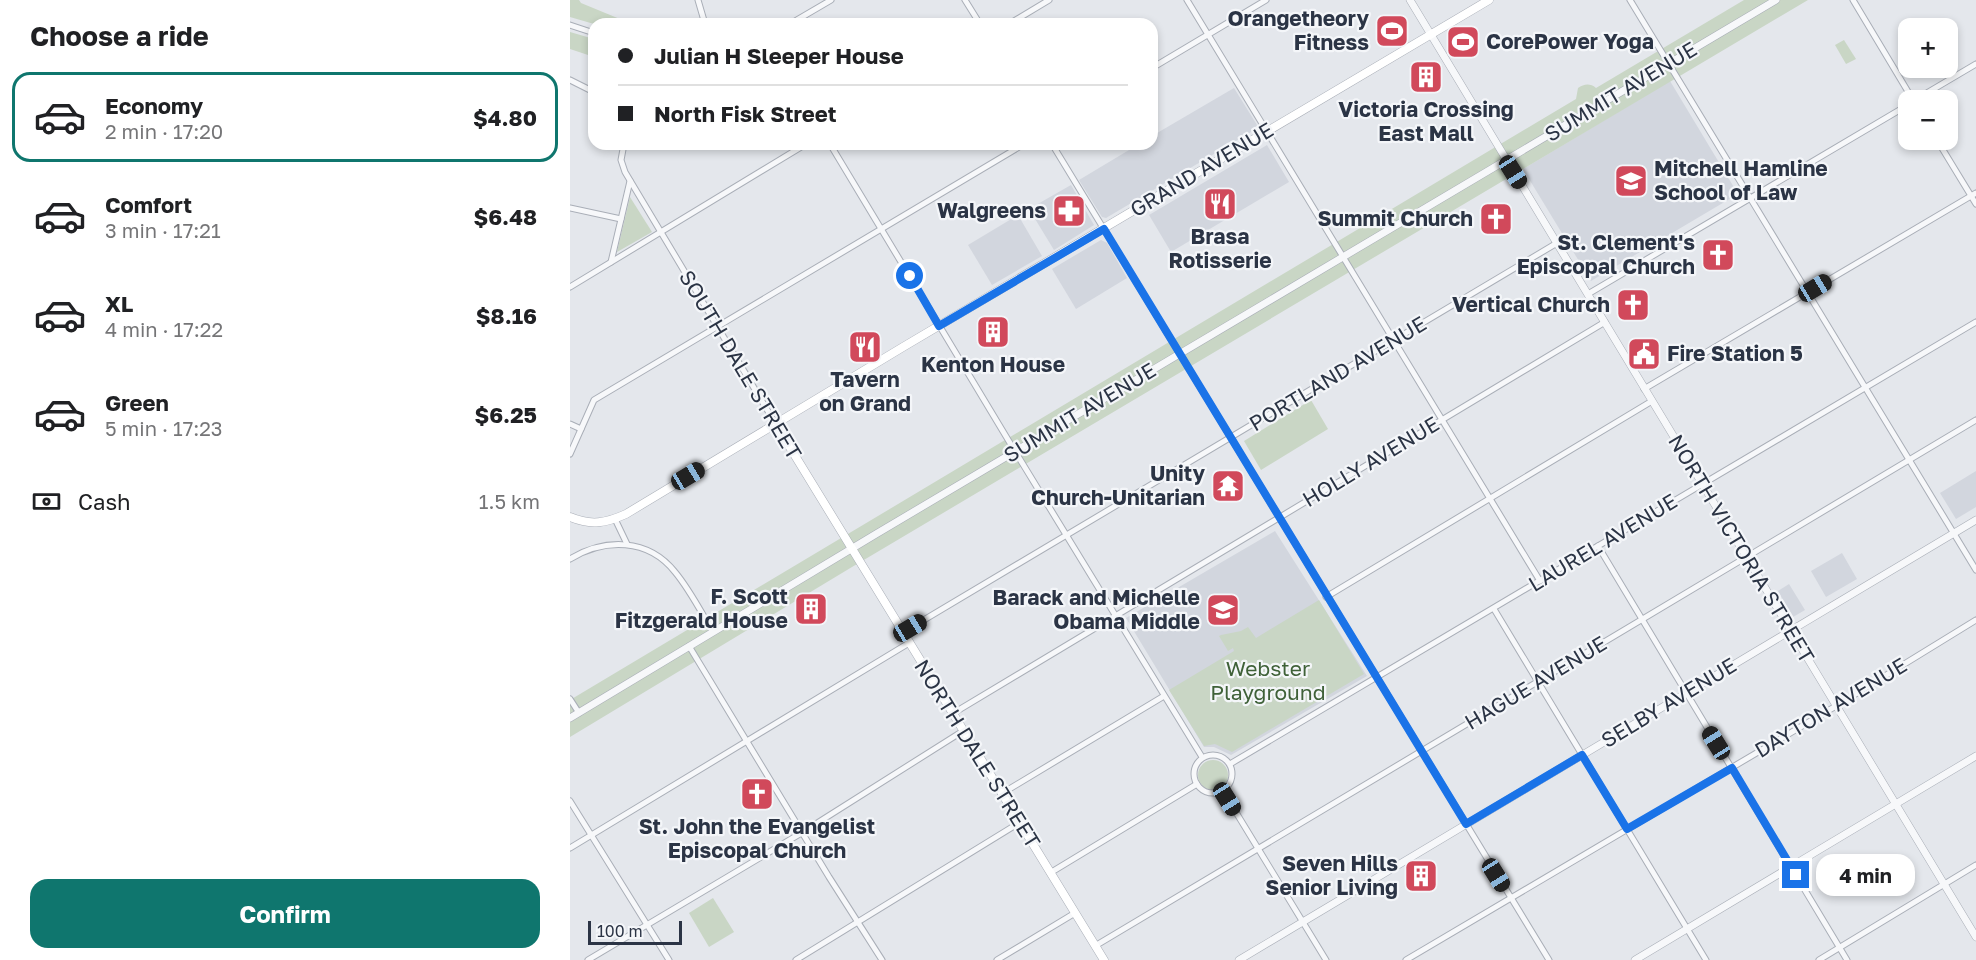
<!DOCTYPE html>
<html lang="en">
<head>
<meta charset="utf-8">
<style>
  :root { --surface:#fff; --page:#f6f6f6; --text:#202124; --muted:#757577; --line:#e0e0e0; --accent:#0f766e }
  body { margin:0; font-family:"Golos Text",sans-serif; background:var(--page); color:var(--text); height:100vh; display:flex; flex-direction:column; font-size:22px; white-space:nowrap }
  * { box-sizing:border-box; margin:0 }
  p { font-size:20px; color:var(--muted) }
  .icon { flex:none; width:33px; height:33px; fill:none; stroke:currentColor; stroke-width:2; stroke-linecap:round; stroke-linejoin:round }
  .map { position:relative; flex:1; overflow:hidden }
  .drawer { display:flex; flex-direction:column; background:var(--surface); width:570px }
  .drawer>* { flex:none }
  .guide { position:absolute; left:18px; top:18px; width:570px; height:132px; border-radius:18px; box-shadow:0 3px 9px #0003; display:grid; align-content:center; height:132px; padding:0 30px; background:var(--surface) }
  .fabs { position:absolute; left:1328px; top:18px; display:grid; gap:12px }
  .fabs a { display:grid; place-items:center; width:60px; height:60px; border-radius:12px; background:var(--surface); box-shadow:0 3px 9px #0003; font-size:30px }
  .scale { position:absolute; left:18px; bottom:15px; width:94px; box-sizing:border-box; padding-left:6px; border:3px solid #2b3445; border-top:0; font-size:16px; line-height:21px; white-space:nowrap; color:#2b3445; -webkit-text-stroke:4px #f4f6f9; paint-order:stroke }
  .end { position:absolute; width:27px; height:27px; margin:-14px; border:8px solid #1a73e8; background:#fff; box-shadow:0 0 0 3px #fff }
  .from { border-radius:50% }
  .bubble { position:absolute; height:42px; border-radius:18px; background:var(--surface); box-shadow:0 3px 9px #0003; font-size:20px; font-weight:700; line-height:42px; text-align:center }
  .car { position:absolute; width:18px; height:36px; margin:-18px -9px; border-radius:8px; box-shadow:0 0 4px 2px #0007; background:linear-gradient(#222 24%,#8ab4d8 0 40%,#222 0 76%,#8ab4d8 0 86%,#222 0) }
  .guide b { display:flex; align-items:center; gap:21px; height:57px; font-size:22px }
  .guide b+b { border-top:2px solid var(--line) }
  .guide i { width:15px; height:15px; background:var(--text) }
  ul { padding:0; list-style:none }
  li { display:flex; align-items:center; gap:18px; height:90px; margin:0 12px 9px; padding:0 18px; border:3px solid transparent; border-radius:18px }
  li div { flex:1 }
  li b { display:block; font-size:22px }
  li em { font-style:normal; font-weight:700 }
  li.active { border-color:var(--accent) }
  li>.icon { width:54px; height:54px; stroke-width:1.5 }
  h2 { padding:0 30px; font-size:27px; line-height:72px }
  .pay { display:flex; align-items:center; gap:15px; height:66px; padding:0 30px; font-size:22px }
  .pay p { margin-inline-start:auto }
  .action { display:flex; gap:12px; margin-top:auto; padding:12px 30px }
  .action a { flex:1; height:69px; border-radius:18px; background:var(--accent); color:#fff; font-size:24px; font-weight:700; line-height:69px; text-align:center }
  main { display:flex; flex:1; min-height:0 }
  .map>svg:first-child { display:block }
</style>
</head>
<body>
<main>
<section class="drawer">
<h2>Choose a ride</h2>
<ul>
<li class="active"><svg class="icon" aria-label="car" viewBox="0 0 24 24"><path d="M5 17H2v-5l4-1 3-4h7l3 4 3 1v5h-3M9 17h6M6 11h13"/><circle cx="7" cy="17" r="2"/><circle cx="17" cy="17" r="2"/></svg><div><b>Economy</b><p>2 min · 17:20</p></div><em>$4.80</em></li>
<li><svg class="icon" aria-label="car" viewBox="0 0 24 24"><path d="M5 17H2v-5l4-1 3-4h7l3 4 3 1v5h-3M9 17h6M6 11h13"/><circle cx="7" cy="17" r="2"/><circle cx="17" cy="17" r="2"/></svg><div><b>Comfort</b><p>3 min · 17:21</p></div><em>$6.48</em></li>
<li><svg class="icon" aria-label="car" viewBox="0 0 24 24"><path d="M5 17H2v-5l4-1 3-4h7l3 4 3 1v5h-3M9 17h6M6 11h13"/><circle cx="7" cy="17" r="2"/><circle cx="17" cy="17" r="2"/></svg><div><b>XL</b><p>4 min · 17:22</p></div><em>$8.16</em></li>
<li><svg class="icon" aria-label="car" viewBox="0 0 24 24"><path d="M5 17H2v-5l4-1 3-4h7l3 4 3 1v5h-3M9 17h6M6 11h13"/><circle cx="7" cy="17" r="2"/><circle cx="17" cy="17" r="2"/></svg><div><b>Green</b><p>5 min · 17:23</p></div><em>$6.25</em></li>
</ul>
<div class="pay"><svg class="icon" aria-label="cash" viewBox="0 0 24 24"><path d="M3 7h18v10H3z"/><circle cx="12" cy="12" r="2"/></svg>Cash<p>1.5 km</p></div>
<div class="action"><a>Confirm</a></div>
</section>
<div class="map">
<svg width="1406" height="960" viewBox="0 0 1406 960">
  <rect width="100%" height="100%" fill="#e4e7ec"/>
  <g fill="#d2d6de">
    <polygon points="1100,81 1168,194 1021,281 953,169"/>
    <polygon points="664,88 687,125 686,129 536,218 532,217 509,180 569,144 582,144 582,136"/>
    <polygon points="697,145 719,182 601,252 579,215"/>
    <polygon points="501,185 524,225 484,250 459,209"/>
    <polygon points="448,215 472,256 422,285 398,245"/>
    <polygon points="531,240 537,243 557,278 506,309 482,269"/>
    <polygon points="1406,471 1406,507 1386,519 1370,493"/>
    <polygon points="705,531 797,676 661,755 644,747 634,747 556,618"/>
    <polygon points="1272,553 1287,579 1256,597 1241,571"/>
    <polygon points="1219,584 1235,610 1223,617 1208,591"/>
  </g>
  <g fill="#c9d6c5">
    <polygon points="0,0 9,0 11,3 62,24 24,24 0,17"/>
    <path d="M1174,0H1238L282,567L0,737V700L1006,99L1008,88C1014,84 1020,83 1026,88Z"/>
    <polygon points="0,32 24,39 24,57 0,49"/>
    <polygon points="1274,40 1286,59 1276,64 1265,45"/>
    <polygon points="60,197 82,232 47,252"/>
    <polygon points="741,400 758,429 691,470 674,441"/>
    <polygon points="749,600 794,674 662,752 645,744 634,746 599,690 664,651 663,648 658,651 649,636 651,635 671,631 678,627 686,638"/>
    <circle cx="643" cy="775" r="15"/>
    <polygon points="143,898 164,932 139,947 119,913"/>
  </g>
  <g fill="none" stroke-linecap="round" stroke-linejoin="round">
    <defs>
      <g id="minor">
        <polyline points="128,0 135,24"/>
        <polyline points="395,0 410,24"/>
        <polyline points="617,0 970,581"/>
        <polyline points="1060,0 1406,570"/>
        <polyline points="1283,0 1343,100"/>
        <polyline points="220,24 261,0"/>
        <polyline points="439,24 479,0"/>
        <polyline points="0,25 24,33"/>
        <polyline points="582,68 696,0"/>
        <polyline points="0,80 24,92"/>
        <polyline points="1345,100 1406,64"/>
        <polyline points="1367,140 1406,204"/>
        <polyline points="54,144 51,160 55,172 205,423"/>
        <polyline points="260,144 443,448 632,757"/>
        <polyline points="482,144 979,960"/>
        <polyline points="0,208 51,219"/>
        <polyline points="41,262 60,181"/>
        <polyline points="0,287 236,144"/>
        <polyline points="1018,294 1338,105"/>
        <polyline points="1074,389 1406,193"/>
        <polyline points="0,424 11,429"/>
        <polyline points="0,454 24,400 454,144"/>
        <polyline points="45,519 57,544"/>
        <polyline points="1028,546 1277,960"/>
        <path d="M0,559C35,538 78,538 105,572C120,590 131,612 143,632"/>
        <polyline points="756,597 1082,401"/>
        <polyline points="924,609 1136,960"/>
        <polyline points="332,633 987,243"/>
        <polyline points="119,646 259,877 312,960"/>
        <polyline points="0,699 9,713"/>
        <polyline points="382,714 1035,322"/>
        <circle cx="643" cy="774" r="19"/>
        <polyline points="660,764 1406,322"/>
        <polyline points="653,791 756,960"/>
        <polyline points="431,794 594,696"/>
        <polyline points="0,801 99,960"/>
        <polyline points="0,848 339,643"/>
        <polyline points="480,873 627,784"/>
        <polyline points="525,946 1406,420"/>
        <polyline points="18,960 233,832 393,731"/>
        <polyline points="226,960 449,823"/>
        <polyline points="427,960 505,913"/>
        <polyline points="836,960 1266,706 1406,620"/>
        <polyline points="1249,960 1406,865"/>
      </g>
      <g id="tertiary">
        <polyline points="840,0 1406,937"/>
        <polyline points="0,718 306,534 1206,0"/>
        <polyline points="669,960 1406,520"/>
        <polyline points="1065,960 1406,756"/>
      </g>
      <g id="secondary">
        <polyline points="205,423 534,960"/>
        <path d="M0,517C21,526 36,523 56,514L333,347L919,0"/>
      </g>
    </defs>
    <use href="#minor" stroke="#a9aeb7" stroke-width="7"/>
    <use href="#tertiary" stroke="#a9aeb7" stroke-width="8"/>
    <use href="#secondary" stroke="#a9aeb7" stroke-width="9"/>
    <use href="#minor" stroke="#f7f8fa" stroke-width="5"/>
    <use href="#tertiary" stroke="#f7f8fa" stroke-width="7"/>
    <use href="#secondary" stroke="#fff" stroke-width="8"/>
  </g>
  <g fill="none" stroke-linecap="round" stroke-linejoin="round">
    <polyline stroke="#1a73e8" stroke-width="8" points="340,276 369,326 534,229 896,824 1012,755 1057,829 1162,768 1226,875"/>
  </g>
  <defs>
    <symbol id="stadium-square" viewBox="-11 -11 22 22"><rect x="-9" y="-9" width="18" height="18" rx="4" fill="#d1495b" stroke="#f4f6f9"/><path d="M0-5a6.5 5 0 1 0 0 10a6.5 5 0 1 0 0-10ZM-3.5-1.8h7v3.6h-7Z" fill="#fff"/></symbol>
    <symbol id="building-square" viewBox="-11 -11 22 22"><rect x="-9" y="-9" width="18" height="18" rx="4" fill="#d1495b" stroke="#f4f6f9"/><path d="M-4-6H4V6H1V3H-1V6H-4ZM-2.5-4.3h1.7v1.8h-1.7ZM.8-4.3h1.7v1.8H.8ZM-2.5-1h1.7V.8h-1.7ZM.8-1h1.7V.8H.8Z" fill="#fff"/></symbol>
    <symbol id="university-square" viewBox="-11 -11 22 22"><rect x="-9" y="-9" width="18" height="18" rx="4" fill="#d1495b" stroke="#f4f6f9"/><path d="M0-5L7-2L0 1L-7-2ZM-4 1L0 2.5L4 1V4Q0 6-4 4Z" fill="#fff"/></symbol>
    <symbol id="restaurant-square" viewBox="-11 -11 22 22"><rect x="-9" y="-9" width="18" height="18" rx="4" fill="#d1495b" stroke="#f4f6f9"/><path d="M-5-6h1v4h1v-4h1v4h1v-4h1v5L-1.5 .5V6h-2V.5L-5-1ZM5-6V6H3V1.5H1.5Q1.5-4 5-6Z" fill="#fff"/></symbol>
    <symbol id="pharmacy-square" viewBox="-11 -11 22 22"><rect x="-9" y="-9" width="18" height="18" rx="4" fill="#d1495b" stroke="#f4f6f9"/><path d="M-2-6h4v4h4v4h-4v4h-4v-4h-4v-4h4Z" fill="#fff"/></symbol>
    <symbol id="church-square" viewBox="-11 -11 22 22"><rect x="-9" y="-9" width="18" height="18" rx="4" fill="#d1495b" stroke="#f4f6f9"/><path d="M-1.2-6h2.4v3.5h3.3v2.4h-3.3V6h-2.4V-.1h-3.3v-2.4h3.3Z" fill="#fff"/></symbol>
    <symbol id="civic-square" viewBox="-11 -11 22 22"><rect x="-9" y="-9" width="18" height="18" rx="4" fill="#d1495b" stroke="#f4f6f9"/><path d="M-.6-6.5H3V-4.5H.6V-3L4-1V1h2V6H-6V1h2V-1L-.6-3ZM-1.2 2.5V6h2.4V2.5Z" fill="#fff"/></symbol>
    <symbol id="temple-square" viewBox="-11 -11 22 22"><rect x="-9" y="-9" width="18" height="18" rx="4" fill="#d1495b" stroke="#f4f6f9"/><path d="M0-6L5-2H3V0L6.5 2.5H4V6H1.5V3h-3V6H-4V2.5H-6.5L-3 0V-2H-5Z" fill="#fff"/></symbol>
    <symbol id="school-square" viewBox="-11 -11 22 22"><rect x="-9" y="-9" width="18" height="18" rx="4" fill="#d1495b" stroke="#f4f6f9"/><path d="M0-5L7-2L0 1L-7-2ZM-4 1L0 2.5L4 1V4Q0 6-4 4Z" fill="#fff"/></symbol>
  </defs>
  <g fill-rule="evenodd">
    <use href="#stadium-square" x="803" y="12" width="38" height="38"/>
    <use href="#stadium-square" x="874" y="23" width="38" height="38"/>
    <use href="#building-square" x="837" y="58" width="38" height="38"/>
    <use href="#university-square" x="1042" y="162" width="38" height="38"/>
    <use href="#restaurant-square" x="631" y="185" width="38" height="38"/>
    <use href="#pharmacy-square" x="480" y="192" width="38" height="38"/>
    <use href="#church-square" x="907" y="200" width="38" height="38"/>
    <use href="#church-square" x="1129" y="236" width="38" height="38"/>
    <use href="#church-square" x="1044" y="286" width="38" height="38"/>
    <use href="#building-square" x="404" y="313" width="38" height="38"/>
    <use href="#restaurant-square" x="276" y="328" width="38" height="38"/>
    <use href="#civic-square" x="1055" y="335" width="38" height="38"/>
    <use href="#temple-square" x="639" y="467" width="38" height="38"/>
    <use href="#building-square" x="222" y="590" width="38" height="38"/>
    <use href="#school-square" x="634" y="591" width="38" height="38"/>
    <use href="#church-square" x="168" y="775" width="38" height="38"/>
    <use href="#building-square" x="832" y="857" width="38" height="38"/>
  </g>
  <g text-anchor="middle" stroke-width="4.5" stroke-linejoin="round" paint-order="stroke">
    <g font-size="21" font-weight="bold" fill="#2b3445" stroke="#f4f6f9" text-anchor="end">
      <text x="799" y="26">Orangetheory<tspan x="799" dy="24">Fitness</tspan></text>
      <text x="916" y="49" text-anchor="start">CorePower Yoga</text>
      <text x="856" y="117" text-anchor="middle">Victoria Crossing<tspan x="856" dy="24">East Mall</tspan></text>
      <text x="1084" y="176" text-anchor="start">Mitchell Hamline<tspan x="1084" dy="24">School of Law</tspan></text>
      <text x="476" y="218">Walgreens</text>
      <text x="903" y="226">Summit Church</text>
      <text x="650" y="244" text-anchor="middle">Brasa<tspan x="650" dy="24">Rotisserie</tspan></text>
      <text x="1125" y="250">St. Clement's<tspan x="1125" dy="24">Episcopal Church</tspan></text>
      <text x="1040" y="312">Vertical Church</text>
      <text x="1097" y="361" text-anchor="start">Fire Station 5</text>
      <text x="423" y="372" text-anchor="middle">Kenton House</text>
      <text x="295" y="387" text-anchor="middle">Tavern<tspan x="295" dy="24">on Grand</tspan></text>
      <text x="635" y="481">Unity<tspan x="635" dy="24">Church-Unitarian</tspan></text>
      <text x="218" y="604">F. Scott<tspan x="218" dy="24">Fitzgerald House</tspan></text>
      <text x="630" y="605">Barack and Michelle<tspan x="630" dy="24">Obama Middle</tspan></text>
      <text x="187" y="834" text-anchor="middle">St. John the Evangelist<tspan x="187" dy="24">Episcopal Church</tspan></text>
      <text x="828" y="871">Seven Hills<tspan x="828" dy="24">Senior Living</tspan></text>
    </g>
    <g font-size="21" fill="#2b3445" stroke="#f4f6f9">
      <text transform="translate(1051 92) rotate(-31)" y="7">SUMMIT AVENUE</text>
      <text transform="translate(632 170) rotate(-31)" y="7">GRAND AVENUE</text>
      <text transform="translate(170 365) rotate(59)" y="7">SOUTH DALE STREET</text>
      <text transform="translate(768 374) rotate(-31)" y="7">PORTLAND AVENUE</text>
      <text transform="translate(510 413) rotate(-31)" y="7">SUMMIT AVENUE</text>
      <text transform="translate(801 462) rotate(-31)" y="7">HOLLY AVENUE</text>
      <text transform="translate(1033 543) rotate(-31)" y="7">LAUREL AVENUE</text>
      <text transform="translate(1171 549) rotate(59)" y="7">NORTH VICTORIA STREET</text>
      <text transform="translate(966 683) rotate(-31)" y="7">HAGUE AVENUE</text>
      <text transform="translate(1099 703) rotate(-31)" y="7">SELBY AVENUE</text>
      <text transform="translate(1261 708) rotate(-31)" y="7">DAYTON AVENUE</text>
      <text transform="translate(407 754) rotate(58)" y="7">NORTH DALE STREET</text>
    </g>
    <g font-size="21" fill="#3f6138" stroke="#f4f6f9">
      <text x="698" y="676">Webster<tspan x="698" dy="24">Playground</tspan></text>
    </g>
  </g>
</svg>
<div class="fabs">
<a>+</a>
<a>−</a>
</div>
<div class="scale">100 m</div>
<i class="end from" style="left:340px;top:276px"></i>
<i class="end" style="left:1226px;top:875px"></i>
<div class="bubble" style="left:1246px;top:854px;width:99px">4 min</div>
<i class="car" style="left:943px;top:172px;rotate:148deg"></i>
<i class="car" style="left:1245px;top:288px;rotate:59deg"></i>
<i class="car" style="left:118px;top:476px;rotate:59deg"></i>
<i class="car" style="left:340px;top:628px;rotate:59deg"></i>
<i class="car" style="left:1146px;top:743px;rotate:328deg"></i>
<i class="car" style="left:657px;top:799px;rotate:148deg"></i>
<i class="car" style="left:926px;top:875px;rotate:148deg"></i>
<div class="guide">
<b><i class="from"></i>Julian H Sleeper House</b>
<b><i></i>North Fisk Street</b>
</div>
</div>
</main>
</body>
</html>
